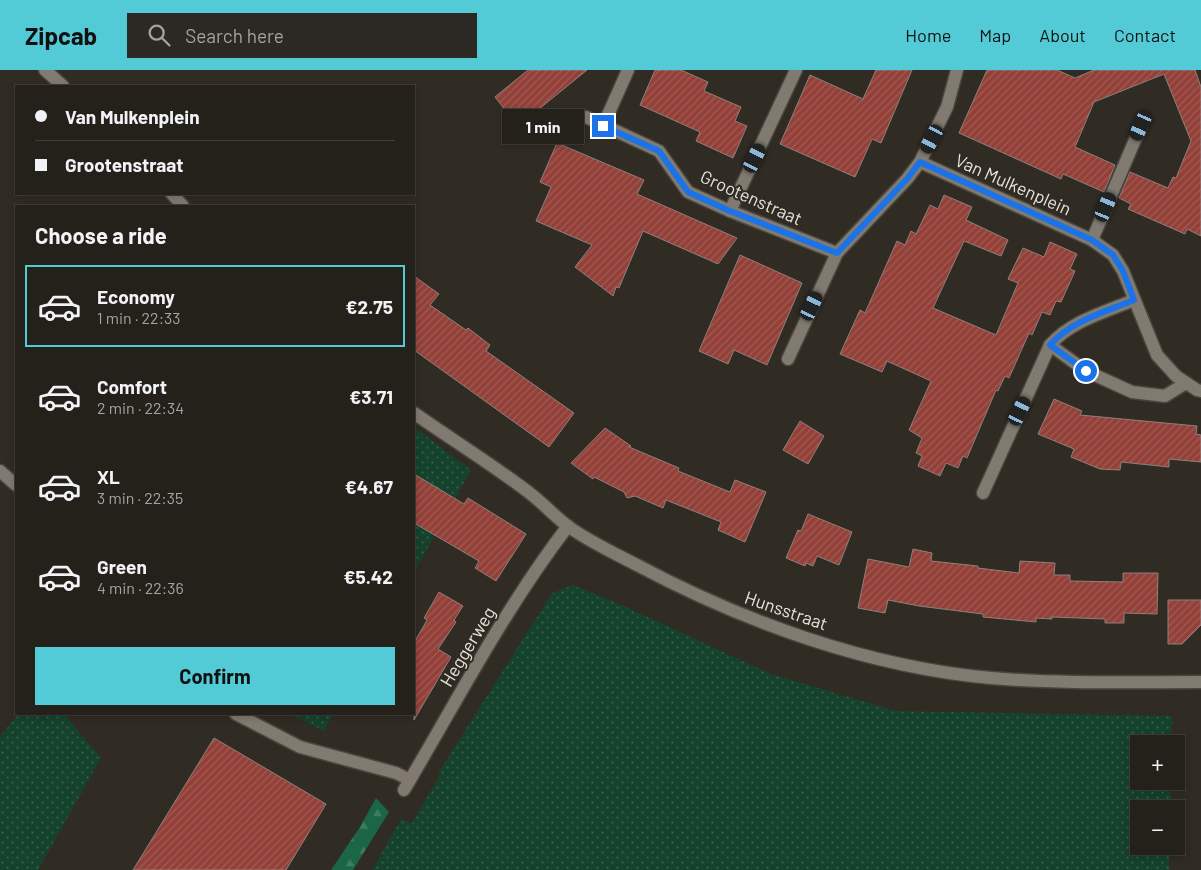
<!DOCTYPE html>
<html lang="en">
<head>
<meta charset="utf-8">
<style>
  :root { --surface:#24201a; --page:#2c2823; --text:#f1f3f6; --muted:#a3a3a2; --line:#413e39; --accent:#52cbd7 }
  body { margin:0; font-family:Barlow,sans-serif; background:var(--page); color:var(--text); height:100vh; display:flex; flex-direction:column; font-size:19px; white-space:nowrap }
  * { box-sizing:border-box; margin:0 }
  p { font-size:16px; color:var(--muted) }
  .icon { flex:none; width:28px; height:28px; fill:none; stroke:currentColor; stroke-width:2; stroke-linecap:round; stroke-linejoin:round }
  .map { position:relative; flex:1; overflow:hidden }
  .details { position:absolute; left:15px; top:135px; width:400px; height:510px; display:flex; flex-direction:column; background:var(--surface); border-radius:0px; box-shadow:0 2px 8px #0003,0 0 0 1px var(--line) }
  .details>* { flex:none }
  .guide { position:absolute; left:15px; top:15px; width:400px; height:110px; border-radius:0px; box-shadow:0 2px 8px #0003,0 0 0 1px var(--line); display:grid; align-content:center; height:110px; padding:0 20px; background:var(--surface) }
  .buttons { position:absolute; left:1130px; top:665px; display:grid; gap:10px }
  .buttons a { display:grid; place-items:center; width:55px; height:55px; border-radius:0px; background:var(--surface); box-shadow:0 2px 8px #0003,0 0 0 1px var(--line); font-size:25px }
  .end { position:absolute; width:22px; height:22px; margin:-11px; border:6px solid #1a73e8; background:#fff; box-shadow:0 0 0 2px #fff }
  .from { border-radius:50% }
  .bubble { position:absolute; height:35px; border-radius:0px; background:var(--surface); box-shadow:0 2px 8px #0003,0 0 0 1px var(--line); font-size:16px; font-weight:700; line-height:35px; text-align:center }
  .car { position:absolute; width:15px; height:30px; margin:-15px -8px; border-radius:6px; box-shadow:0 0 4px 1px #0007; background:linear-gradient(#222 24%,#8ab4d8 0 40%,#222 0 76%,#8ab4d8 0 86%,#222 0) }
  .guide b { display:flex; align-items:center; gap:18px; height:48px; font-size:19px }
  .guide b+b { border-top:1px solid var(--line) }
  .guide i { width:12px; height:12px; background:var(--text) }
  ul { padding:0; list-style:none }
  li { display:flex; align-items:center; gap:15px; height:82px; margin:0 10px 8px; padding:0 10px; border:2px solid transparent; border-radius:0px }
  li div { flex:1 }
  li b { display:block; font-size:19px }
  li em { font-style:normal; font-weight:700 }
  li.current { border-color:var(--accent) }
  li>.icon { width:45px; height:45px; stroke-width:1.5 }
  h2 { padding:0 20px; font-size:22px; line-height:60px }
  .cta { display:flex; gap:10px; margin-top:auto; padding:10px 20px }
  .cta a { flex:1; height:58px; border-radius:0px; background:var(--accent); color:#111; font-size:20px; font-weight:700; line-height:58px; text-align:center }
  header { display:flex; align-items:center; gap:30px; box-sizing:border-box; height:70px; padding:0 25px; background:var(--accent); color:#111 }
  header strong { font-size:24px }
  nav { display:flex; gap:28px; margin-inline-start:auto; font-size:18px }
  .search { width:350px; height:45px; background:var(--page); display:flex; align-items:center; gap:12px; box-sizing:border-box; padding:0 18px; border-radius:0px; color:var(--muted); font-size:19px }
  .map>svg:first-child { display:block }
</style>
</head>
<body>
<header>
<strong>Zipcab</strong>
<div class="search"><svg class="icon" aria-label="search" viewBox="0 0 24 24"><circle cx="10" cy="10" r="6"/><path d="M15 15l6 6"/></svg>Search here</div>
<nav><a>Home</a><a>Map</a><a>About</a><a>Contact</a></nav>
</header>
<div class="map">
<svg width="1201" height="800" viewBox="0 0 1201 800">
  <defs>
    <pattern id="grass-dots" width="8" height="8" patternUnits="userSpaceOnUse" patternTransform="scale(1.25)"><rect width="8" height="8" fill="#15422d"/><path d="M2 2h.1M6 6h.1" fill="none" stroke="#375d4b" stroke-width="1.8" stroke-linecap="round"/></pattern>
    <pattern id="forest-firs" width="22" height="20" patternUnits="userSpaceOnUse" patternTransform="scale(1.25)"><rect width="22" height="20" fill="#1b6646"/><path d="M5 1l3.5 6h-7zM16 11l3.5 6h-7z" fill="#3c7c60"/></pattern>
    <pattern id="building-hatch" width="6" height="6" patternUnits="userSpaceOnUse" patternTransform="scale(1.25)"><rect width="6" height="6" fill="#924038"/><path d="M-1 1l2-2M0 6l6-6M5 7l2-2" fill="none" stroke="#a15b54"/></pattern>
  </defs>
  <rect width="100%" height="100%" fill="#302b23"/>
  <g fill="url(#grass-dots)">
    <polygon points="414,357 471,400 414,502"/>
    <polygon points="573,515 626,537 771,604 896,641 1172,646 1171,674 1139,674 1139,711 1171,711 1170,739 1139,739 1139,776 1169,776 1169,800 372,800 401,749 412,753 439,707 439,702 552,523"/>
    <polygon points="18,644 64,644 101,688 38,800 0,800 0,667"/>
    <polygon points="291,644 333,644 324,661"/>
  </g>
  <polygon fill="url(#forest-firs)" points="376,728 389,742 353,800 331,800 360,757"/>
  <g fill="url(#building-hatch)" stroke="#8e807e">
    <polygon points="528,0 587,0 518,56 495,27"/>
    <polygon points="655,0 681,0 708,12 704,21 741,37 735,51 747,56 733,88 696,71 700,62 640,35"/>
    <polygon points="876,0 912,0 881,73 872,69 855,107 780,74 810,5 863,29"/>
    <polygon points="987,0 1057,0 1075,8 1094,0 1195,0 1201,17 1201,166 1187,159 1185,164 1128,139 1131,134 1119,128 1130,102 1168,118 1173,107 1176,108 1191,71 1164,4 1094,32 1075,77 1115,95 1104,122 1063,104 1061,109 959,63"/>
    <polygon points="557,73 644,110 637,124 737,168 718,194 643,161 619,218 616,217 613,226 575,197 592,175 536,151 551,117 540,112"/>
    <polygon points="944,125 972,137 966,150 1008,170 1001,186 964,171 933,238 996,265 1018,213 1008,209 1023,178 1044,187 1050,172 1077,184 1070,199 1075,201 1061,232 1056,231 1050,245 1042,242 1032,265 1029,263 1009,308 1005,306 998,321 996,320 967,388 963,386 958,398 946,393 940,406 918,396 922,386 916,383 922,368 909,360 931,311 887,291 882,302 840,284 860,240 865,243 897,171 905,175 911,161 916,164 930,135 938,139"/>
    <polygon points="740,185 802,213 767,295 734,280 728,294 699,281"/>
    <polygon points="414,206 439,224 430,235 466,260 468,258 490,275 486,281 574,343 549,377 414,280"/>
    <polygon points="1054,329 1082,341 1080,345 1197,356 1196,364 1201,365 1201,392 1169,389 1169,397 1121,392 1120,400 1100,399 1071,387 1074,379 1038,364"/>
    <polygon points="800,351 824,366 808,394 783,380"/>
    <polygon points="605,358 631,376 629,377 679,398 678,401 730,422 735,410 766,422 745,472 718,460 721,452 666,430 663,438 635,426 627,428 624,422 594,407 593,409 571,393"/>
    <polygon points="414,404 464,434 468,428 526,464 496,511 475,498 479,491 414,453"/>
    <polygon points="808,444 852,462 839,495 817,486 813,496 806,493 805,496 786,488 798,460 801,461"/>
    <polygon points="913,479 932,483 931,491 978,496 978,498 1019,503 1020,491 1055,493 1054,505 1070,505 1070,511 1123,512 1123,503 1158,503 1157,544 1124,543 1124,553 1105,553 1105,549 1052,547 1052,549 1036,548 1036,552 983,547 983,544 919,536 888,530 885,543 858,538 868,489 909,497"/>
    <polygon points="439,522 463,536 454,550 456,552 438,579 451,587 414,650 414,573 427,550 424,548"/>
    <polygon points="1168,530 1201,530 1201,555 1182,574 1168,574"/>
    <polygon points="214,668 326,734 286,800 133,800"/>
  </g>
  <g fill="none" stroke-linecap="round" stroke-linejoin="round">
    <defs>
      <g id="minor">
        <polyline points="45,0 63,16"/>
        <polyline points="586,47 659,81 688,122 730,141 837,183"/>
        <polyline points="603,56 628,0"/>
        <polyline points="920,92 1092,170 1113,185 1123,201 1157,285 1176,306 1197,320 1201,321"/>
        <polyline points="172,124 183,136"/>
        <polyline points="730,141 796,0"/>
        <polyline points="1092,170 1141,56"/>
        <polyline points="1050,275 1086,301 1132,322 1165,326 1186,313"/>
        <polyline points="788,289 837,183 907,109 920,92 947,37 957,0"/>
        <path d="M414,343C451,369 490,393 527,421C542,432 554,446 569,457C590,472 614,483 637,495C744,552 868,597 991,608C1061,614 1131,612 1201,612"/>
        <polyline points="0,401 16,415"/>
        <path d="M983,423L1050,275C1071,251 1105,242 1134,230"/>
        <polyline points="236,644 300,677 396,703 410,710"/>
        <path d="M404,720C457,631 505,538 568,456"/>
      </g>
    </defs>
    <use href="#minor" stroke="#49463e" stroke-width="15"/>
    <use href="#minor" stroke="#807a70" stroke-width="12"/>
  </g>
  <g fill="none" stroke-linecap="round" stroke-linejoin="round">
    <path stroke="#1a73e8" stroke-width="6" d="M603,56L659,81L688,122L730,141L837,183L907,109L920,92L1092,170L1113,185L1123,201L1134,230C1105,242 1071,251 1050,275L1086,301"/>
  </g>
  <g text-anchor="middle" stroke-width="4" stroke-linejoin="round" paint-order="stroke">
    <g font-size="18" fill="#e6e3dd" stroke="#302b23">
      <text transform="translate(1013 115) rotate(24)" y="6">Van Mulkenplein</text>
      <text transform="translate(751 128) rotate(24)" y="6">Grootenstraat</text>
      <text transform="translate(786 541) rotate(19)" y="6">Hunsstraat</text>
      <text transform="translate(468 577) rotate(-59)" y="6">Heggerweg</text>
    </g>
  </g>
</svg>
<div class="buttons">
<a>+</a>
<a>−</a>
</div>
<i class="end from" style="left:1086px;top:301px"></i>
<i class="end" style="left:603px;top:56px"></i>
<div class="bubble" style="left:502px;top:39px;width:82px">1 min</div>
<i class="car" style="left:1141px;top:56px;rotate:204deg"></i>
<i class="car" style="left:932px;top:69px;rotate:208deg"></i>
<i class="car" style="left:755px;top:88px;rotate:26deg"></i>
<i class="car" style="left:1106px;top:137px;rotate:23deg"></i>
<i class="car" style="left:812px;top:236px;rotate:25deg"></i>
<i class="car" style="left:1020px;top:341px;rotate:25deg"></i>
<div class="guide">
<b><i class="from"></i>Van Mulkenplein</b>
<b><i></i>Grootenstraat</b>
</div>
<section class="details">
<h2>Choose a ride</h2>
<ul>
<li class="current"><svg class="icon" aria-label="car" viewBox="0 0 24 24"><path d="M5 17H2v-5l4-1 3-4h7l3 4 3 1v5h-3M9 17h6M6 11h13"/><circle cx="7" cy="17" r="2"/><circle cx="17" cy="17" r="2"/></svg><div><b>Economy</b><p>1 min · 22:33</p></div><em>€2.75</em></li>
<li><svg class="icon" aria-label="car" viewBox="0 0 24 24"><path d="M5 17H2v-5l4-1 3-4h7l3 4 3 1v5h-3M9 17h6M6 11h13"/><circle cx="7" cy="17" r="2"/><circle cx="17" cy="17" r="2"/></svg><div><b>Comfort</b><p>2 min · 22:34</p></div><em>€3.71</em></li>
<li><svg class="icon" aria-label="car" viewBox="0 0 24 24"><path d="M5 17H2v-5l4-1 3-4h7l3 4 3 1v5h-3M9 17h6M6 11h13"/><circle cx="7" cy="17" r="2"/><circle cx="17" cy="17" r="2"/></svg><div><b>XL</b><p>3 min · 22:35</p></div><em>€4.67</em></li>
<li><svg class="icon" aria-label="car" viewBox="0 0 24 24"><path d="M5 17H2v-5l4-1 3-4h7l3 4 3 1v5h-3M9 17h6M6 11h13"/><circle cx="7" cy="17" r="2"/><circle cx="17" cy="17" r="2"/></svg><div><b>Green</b><p>4 min · 22:36</p></div><em>€5.42</em></li>
</ul>
<div class="cta"><a>Confirm</a></div>
</section>
</div>
</body>
</html>
